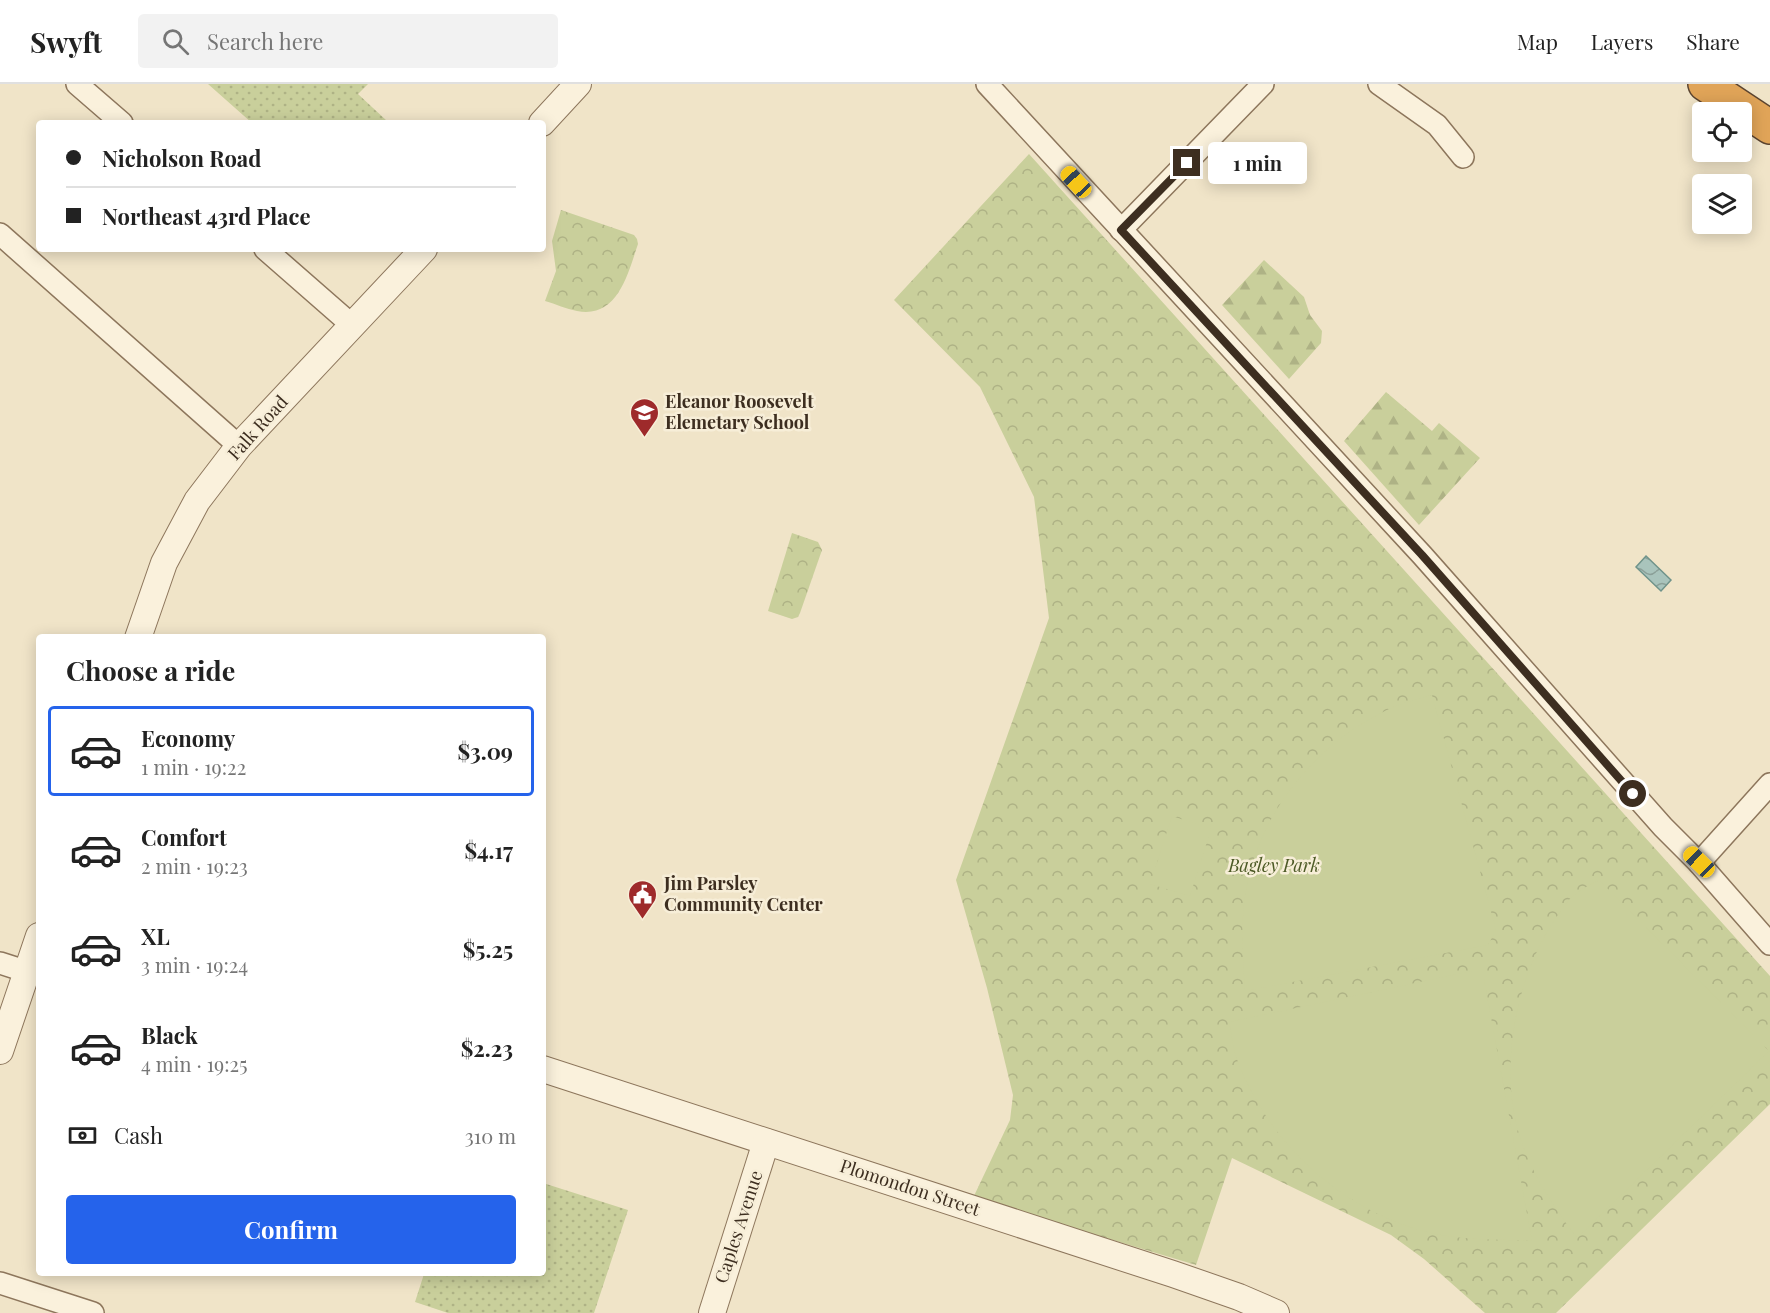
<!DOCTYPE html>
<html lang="en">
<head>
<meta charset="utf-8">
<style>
  :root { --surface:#fff; --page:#f2f2f2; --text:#222; --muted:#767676; --line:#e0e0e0; --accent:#2563eb }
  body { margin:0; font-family:"Playfair Display",serif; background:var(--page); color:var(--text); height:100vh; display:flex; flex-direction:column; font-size:22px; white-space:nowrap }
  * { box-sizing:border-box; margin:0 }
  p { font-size:20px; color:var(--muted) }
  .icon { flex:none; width:33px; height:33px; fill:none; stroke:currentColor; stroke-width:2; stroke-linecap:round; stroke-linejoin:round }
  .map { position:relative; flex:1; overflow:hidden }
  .details { position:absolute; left:36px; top:550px; width:510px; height:642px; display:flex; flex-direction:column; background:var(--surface); border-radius:6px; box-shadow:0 3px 15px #0003 }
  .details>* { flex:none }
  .guide { position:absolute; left:36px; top:36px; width:510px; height:132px; border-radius:6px; box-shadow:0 3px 15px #0003; display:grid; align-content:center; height:132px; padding:0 30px; background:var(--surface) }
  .fabs { position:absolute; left:1692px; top:18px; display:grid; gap:12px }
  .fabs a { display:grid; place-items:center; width:60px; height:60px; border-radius:6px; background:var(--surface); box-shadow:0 3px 15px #0003; font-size:30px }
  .end { position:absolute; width:27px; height:27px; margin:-14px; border:8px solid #3d2e20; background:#fff; box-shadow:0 0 0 3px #fff }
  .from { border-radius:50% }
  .bubble { position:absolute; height:42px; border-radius:6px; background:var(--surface); box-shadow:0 3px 15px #0003; font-size:20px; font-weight:700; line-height:42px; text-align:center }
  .car { position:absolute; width:18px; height:36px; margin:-18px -9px; border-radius:8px; box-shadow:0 0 4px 2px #0007; background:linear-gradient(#f5c518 24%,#345 0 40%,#f5c518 0 76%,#345 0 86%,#f5c518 0) }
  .guide b { display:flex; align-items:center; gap:21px; height:57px; font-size:22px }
  .guide b+b { border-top:2px solid var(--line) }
  .guide i { width:15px; height:15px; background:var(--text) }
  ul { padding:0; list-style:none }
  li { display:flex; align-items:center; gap:18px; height:90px; margin:0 12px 9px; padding:0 18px; border:3px solid transparent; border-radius:6px }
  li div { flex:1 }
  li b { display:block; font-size:22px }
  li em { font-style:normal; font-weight:700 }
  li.selected { border-color:var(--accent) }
  li>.icon { width:54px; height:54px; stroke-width:1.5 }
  h2 { padding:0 30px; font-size:27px; line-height:72px }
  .pay { display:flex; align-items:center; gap:15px; height:66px; padding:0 30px; font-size:22px }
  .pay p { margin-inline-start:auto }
  .action { display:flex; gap:12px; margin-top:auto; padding:12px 30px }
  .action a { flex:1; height:69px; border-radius:6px; background:var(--accent); color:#fff; font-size:24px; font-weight:700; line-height:69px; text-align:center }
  header { display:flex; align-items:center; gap:36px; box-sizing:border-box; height:84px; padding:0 30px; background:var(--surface); border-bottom:2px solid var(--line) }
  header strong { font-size:28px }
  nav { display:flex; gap:33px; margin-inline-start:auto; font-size:21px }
  .search { width:420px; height:54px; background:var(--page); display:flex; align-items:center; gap:15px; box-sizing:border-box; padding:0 21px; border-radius:6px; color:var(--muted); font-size:22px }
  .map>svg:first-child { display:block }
</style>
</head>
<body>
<header>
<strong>Swyft</strong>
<div class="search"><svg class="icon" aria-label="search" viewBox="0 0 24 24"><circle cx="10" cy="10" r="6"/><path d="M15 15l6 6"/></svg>Search here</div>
<nav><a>Map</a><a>Layers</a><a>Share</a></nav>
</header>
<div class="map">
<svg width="1770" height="1229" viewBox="0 0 1770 1229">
  <defs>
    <pattern id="grass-dots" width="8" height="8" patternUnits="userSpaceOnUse" patternTransform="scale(1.5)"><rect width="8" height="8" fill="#c9cf9b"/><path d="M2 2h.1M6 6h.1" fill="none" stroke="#aeb285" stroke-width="1.8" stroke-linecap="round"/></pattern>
    <pattern id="forest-firs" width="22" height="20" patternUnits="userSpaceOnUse" patternTransform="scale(1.5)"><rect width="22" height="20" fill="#c9cf9b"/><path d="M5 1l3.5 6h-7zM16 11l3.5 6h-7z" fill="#aeb285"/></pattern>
    <pattern id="park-crowns" width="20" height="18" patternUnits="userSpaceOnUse" patternTransform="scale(1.5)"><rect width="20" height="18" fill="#c9cf9b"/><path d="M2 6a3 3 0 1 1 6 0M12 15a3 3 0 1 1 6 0" fill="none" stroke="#aeb285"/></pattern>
    <pattern id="water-waves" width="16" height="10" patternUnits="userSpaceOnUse" patternTransform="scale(1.5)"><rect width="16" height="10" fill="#a9c4bc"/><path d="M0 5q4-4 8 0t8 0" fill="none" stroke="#8ba098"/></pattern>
  </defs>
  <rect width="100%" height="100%" fill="#f0e4c8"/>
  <g fill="url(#grass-dots)">
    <polygon points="208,0 368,0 358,10 387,37 385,39 252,39"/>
    <polygon points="543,1099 628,1126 594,1229 448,1229 415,1218 424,1190 543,1190"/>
  </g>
  <g fill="url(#forest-firs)">
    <polygon points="1264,176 1304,213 1310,231 1322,247 1321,259 1289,295 1222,221"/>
    <polygon points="1386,308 1432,347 1439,339 1480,374 1419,441 1344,357"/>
  </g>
  <g fill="url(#park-crowns)">
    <polygon points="1029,70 1770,892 1770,1020 1556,1229 1485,1229 1424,1175 1391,1151 1232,1074 1196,1181 973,1114 1010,1036 1013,1011 987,904 956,796 1049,534 1034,413 980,303 894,216"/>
    <path d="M561,126L634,151L637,155L638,160C628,189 618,235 577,227C566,225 556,220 545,217L556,187L552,157Z"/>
    <polygon points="792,449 818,458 822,466 800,529 798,533 792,535 768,527"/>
  </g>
  <g fill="#c9cf9b">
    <path d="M1432,611L1496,846L1488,861L1245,907C1243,874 1240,840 1246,806C1259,728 1318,658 1389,625C1402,619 1418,615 1432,611Z"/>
    <polygon points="1172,732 1211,745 1190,812 1150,800"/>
    <path d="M1599,796L1769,967L1577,1154C1553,1122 1531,1089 1519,1050C1498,982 1517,888 1558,831C1562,826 1566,818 1572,813C1579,806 1590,801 1599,796Z"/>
    <path d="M1472,887L1484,895L1532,1157C1497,1155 1458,1157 1423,1147C1339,1123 1270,1060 1238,978C1233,966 1232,951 1229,938Z"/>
  </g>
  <polygon fill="url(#water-waves)" stroke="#6f938a" stroke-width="1.5" points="1646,472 1671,496 1661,507 1636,483"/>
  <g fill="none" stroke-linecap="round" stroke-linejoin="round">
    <defs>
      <g id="minor">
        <polyline points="77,0 122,39"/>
        <polyline points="987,0 1422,471 1663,743 1699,779 1770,860"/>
        <polyline points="1379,0 1437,41 1463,73"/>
        <polyline points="1121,146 1263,0"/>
        <polyline points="0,150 239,362"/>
        <polyline points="265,165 353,242"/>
        <polyline points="1699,779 1770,700"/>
        <polyline points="0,879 28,888"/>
        <polyline points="0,1199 93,1229"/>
      </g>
      <g id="tertiary">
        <polyline points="542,39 578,0"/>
        <polyline points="138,554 164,479 197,417 239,362 424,165"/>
        <polyline points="0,967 39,852"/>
        <polyline points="543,985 1173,1190 1239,1213 1276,1229"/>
        <polyline points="712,1229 766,1058"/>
      </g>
      <polyline id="motorway" points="1705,0 1770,43"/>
    </defs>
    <use href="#minor" stroke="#8d765c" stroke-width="24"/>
    <use href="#tertiary" stroke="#8d765c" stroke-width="28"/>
    <use href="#motorway" stroke="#5b4430" stroke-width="36"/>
    <use href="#minor" stroke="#faf1dc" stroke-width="21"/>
    <use href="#tertiary" stroke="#faf1dc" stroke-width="26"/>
    <use href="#motorway" stroke="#e0a458" stroke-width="33"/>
  </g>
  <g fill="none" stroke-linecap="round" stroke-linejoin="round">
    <polyline stroke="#3d2e20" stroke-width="8" points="1187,79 1121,146 1422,471 1633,710"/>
  </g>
  <defs>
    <symbol id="school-pin" viewBox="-11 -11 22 30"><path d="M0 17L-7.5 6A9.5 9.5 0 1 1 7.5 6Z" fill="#9e2a2b" stroke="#f7eed8"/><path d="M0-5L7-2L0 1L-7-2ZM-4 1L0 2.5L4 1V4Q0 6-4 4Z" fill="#fff"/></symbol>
    <symbol id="civic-pin" viewBox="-11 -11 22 30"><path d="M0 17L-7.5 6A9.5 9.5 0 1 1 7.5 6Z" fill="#9e2a2b" stroke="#f7eed8"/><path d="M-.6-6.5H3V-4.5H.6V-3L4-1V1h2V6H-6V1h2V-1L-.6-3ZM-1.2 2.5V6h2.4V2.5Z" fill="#fff"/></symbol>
  </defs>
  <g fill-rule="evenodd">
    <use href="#school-pin" x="628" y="312" width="33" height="45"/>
    <use href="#civic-pin" x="626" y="794" width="33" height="45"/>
  </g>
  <g text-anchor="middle" stroke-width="5" stroke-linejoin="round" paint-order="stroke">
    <g font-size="18" font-weight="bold" fill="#3d2e20" stroke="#f7eed8" text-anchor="start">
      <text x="665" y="324">Eleanor Roosevelt<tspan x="665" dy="21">Elemetary School</tspan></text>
      <text x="664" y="806">Jim Parsley<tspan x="664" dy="21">Community Center</tspan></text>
    </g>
    <g font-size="18" fill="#3d2e20" stroke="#f7eed8">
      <text transform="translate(258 344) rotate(-48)" y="6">Falk Road</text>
      <text transform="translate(910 1104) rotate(18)" y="6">Plomondon Street</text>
      <text transform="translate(739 1143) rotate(-72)" y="6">Caples Avenue</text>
    </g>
    <g font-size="18" font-style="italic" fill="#4d5a26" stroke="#f7eed8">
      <text x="1274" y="788">Bagley Park</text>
    </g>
  </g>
</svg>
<div class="fabs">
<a><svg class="icon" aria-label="locate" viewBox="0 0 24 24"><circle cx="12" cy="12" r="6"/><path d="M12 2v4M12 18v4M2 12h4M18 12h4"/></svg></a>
<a><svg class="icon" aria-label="layers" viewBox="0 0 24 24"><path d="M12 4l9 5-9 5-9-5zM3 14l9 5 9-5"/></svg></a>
</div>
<i class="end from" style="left:1633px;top:710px"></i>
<i class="end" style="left:1187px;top:79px"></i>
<div class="bubble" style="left:1208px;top:58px;width:99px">1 min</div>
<i class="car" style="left:1076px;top:98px;rotate:317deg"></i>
<i class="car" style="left:1699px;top:778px;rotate:314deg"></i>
<div class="guide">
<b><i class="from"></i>Nicholson Road</b>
<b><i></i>Northeast 43rd Place</b>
</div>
<section class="details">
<h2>Choose a ride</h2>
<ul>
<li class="selected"><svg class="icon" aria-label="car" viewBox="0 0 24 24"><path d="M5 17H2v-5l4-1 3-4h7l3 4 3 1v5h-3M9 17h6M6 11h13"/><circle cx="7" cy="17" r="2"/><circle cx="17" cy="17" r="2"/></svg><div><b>Economy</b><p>1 min · 19:22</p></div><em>$3.09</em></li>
<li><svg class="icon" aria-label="car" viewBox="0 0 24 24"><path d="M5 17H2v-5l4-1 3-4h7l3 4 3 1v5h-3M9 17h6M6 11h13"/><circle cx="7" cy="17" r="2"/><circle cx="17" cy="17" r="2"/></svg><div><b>Comfort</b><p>2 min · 19:23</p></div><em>$4.17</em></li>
<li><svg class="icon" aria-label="car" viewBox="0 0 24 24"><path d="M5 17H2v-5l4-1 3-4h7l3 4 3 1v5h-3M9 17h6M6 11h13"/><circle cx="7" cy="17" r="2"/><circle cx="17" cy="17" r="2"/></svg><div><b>XL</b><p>3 min · 19:24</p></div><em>$5.25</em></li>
<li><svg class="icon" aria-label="car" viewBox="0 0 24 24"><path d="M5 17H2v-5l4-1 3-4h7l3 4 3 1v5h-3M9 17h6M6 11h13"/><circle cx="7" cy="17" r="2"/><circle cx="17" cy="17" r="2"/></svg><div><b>Black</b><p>4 min · 19:25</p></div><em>$2.23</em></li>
</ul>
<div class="pay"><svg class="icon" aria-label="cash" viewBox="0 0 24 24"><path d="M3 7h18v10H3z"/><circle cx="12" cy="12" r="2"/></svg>Cash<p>310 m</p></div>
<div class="action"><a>Confirm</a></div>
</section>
</div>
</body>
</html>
